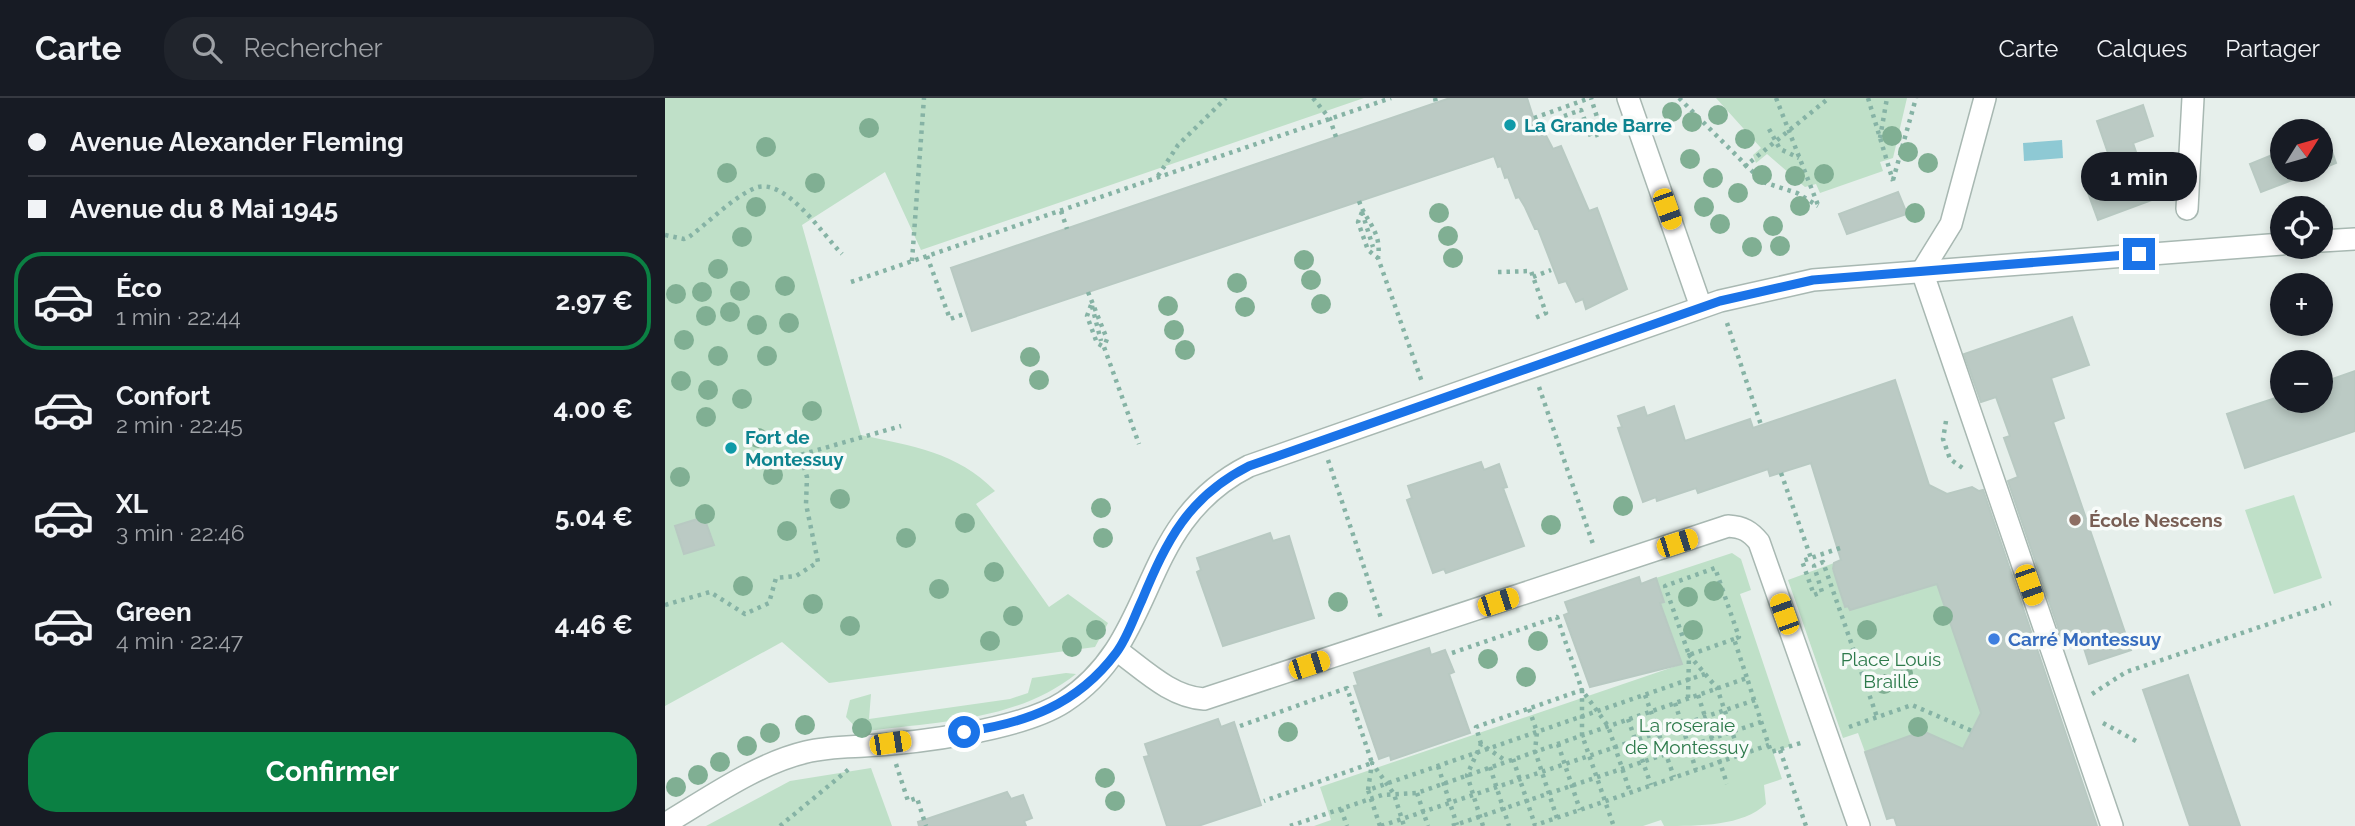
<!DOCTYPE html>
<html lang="fr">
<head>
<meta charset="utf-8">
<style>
  :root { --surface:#171b24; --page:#20242c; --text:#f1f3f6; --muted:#9ea1a6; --line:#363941; --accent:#0b8043 }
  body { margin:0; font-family:Raleway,sans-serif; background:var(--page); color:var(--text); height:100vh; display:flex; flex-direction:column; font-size:26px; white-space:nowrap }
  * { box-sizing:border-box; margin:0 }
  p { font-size:23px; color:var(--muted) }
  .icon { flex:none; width:38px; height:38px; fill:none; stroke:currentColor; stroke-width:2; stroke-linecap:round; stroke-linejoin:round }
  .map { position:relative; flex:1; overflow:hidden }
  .details { display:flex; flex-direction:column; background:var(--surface); width:665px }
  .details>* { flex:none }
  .hud { display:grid; align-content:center; height:154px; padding:0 28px; background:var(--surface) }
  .needle { width:46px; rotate:53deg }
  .controls { position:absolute; left:1605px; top:21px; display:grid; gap:14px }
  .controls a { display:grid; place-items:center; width:63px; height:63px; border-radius:50%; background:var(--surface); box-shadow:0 4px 10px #0003; font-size:35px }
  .end { position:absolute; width:32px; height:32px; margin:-16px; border:9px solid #1a73e8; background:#fff; box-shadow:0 0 0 4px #fff }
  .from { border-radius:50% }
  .bubble { position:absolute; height:49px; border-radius:24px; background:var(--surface); box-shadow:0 4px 10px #0003; font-size:23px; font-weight:700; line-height:49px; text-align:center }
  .car { position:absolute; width:21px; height:42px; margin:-21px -10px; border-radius:9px; box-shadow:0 0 5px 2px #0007; background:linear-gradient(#f5c518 24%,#345 0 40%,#f5c518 0 76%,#345 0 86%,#f5c518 0) }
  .hud b { display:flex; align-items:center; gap:24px; height:66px; font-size:26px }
  .hud b+b { border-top:2px solid var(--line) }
  .hud i { width:18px; height:18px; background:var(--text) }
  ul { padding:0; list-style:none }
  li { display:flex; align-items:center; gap:21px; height:98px; margin:0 14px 10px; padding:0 14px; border:4px solid transparent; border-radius:28px }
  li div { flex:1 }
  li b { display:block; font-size:26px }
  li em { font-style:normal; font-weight:700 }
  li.current { border-color:var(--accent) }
  li>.icon { width:63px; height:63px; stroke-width:1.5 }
  .action { display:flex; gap:14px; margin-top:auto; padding:14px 28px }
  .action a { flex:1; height:80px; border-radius:28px; background:var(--accent); color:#fff; font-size:28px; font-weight:700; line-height:80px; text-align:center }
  header { display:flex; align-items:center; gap:42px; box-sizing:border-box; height:98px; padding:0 35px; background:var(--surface); border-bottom:2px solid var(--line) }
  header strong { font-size:33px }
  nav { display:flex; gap:38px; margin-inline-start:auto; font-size:24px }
  .search { width:490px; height:63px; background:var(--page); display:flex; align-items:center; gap:18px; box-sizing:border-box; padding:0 24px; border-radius:28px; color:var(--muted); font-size:26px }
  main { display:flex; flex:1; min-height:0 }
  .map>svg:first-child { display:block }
</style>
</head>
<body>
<header>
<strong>Carte</strong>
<div class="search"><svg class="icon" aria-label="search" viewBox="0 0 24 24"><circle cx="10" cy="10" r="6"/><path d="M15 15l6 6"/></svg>Rechercher</div>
<nav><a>Carte</a><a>Calques</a><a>Partager</a></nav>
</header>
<main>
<section class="details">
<div class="hud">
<b><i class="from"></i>Avenue Alexander Fleming</b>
<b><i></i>Avenue du 8 Mai 1945</b>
</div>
<ul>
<li class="current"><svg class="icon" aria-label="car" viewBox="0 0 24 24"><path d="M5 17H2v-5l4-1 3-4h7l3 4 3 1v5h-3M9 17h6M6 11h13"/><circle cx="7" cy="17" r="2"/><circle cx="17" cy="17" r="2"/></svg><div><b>Éco</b><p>1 min · 22:44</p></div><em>2.97 €</em></li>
<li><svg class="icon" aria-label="car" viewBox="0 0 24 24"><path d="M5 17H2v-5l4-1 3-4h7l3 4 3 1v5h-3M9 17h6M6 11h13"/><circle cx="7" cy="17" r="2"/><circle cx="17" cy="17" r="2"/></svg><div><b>Confort</b><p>2 min · 22:45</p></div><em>4.00 €</em></li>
<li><svg class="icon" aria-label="car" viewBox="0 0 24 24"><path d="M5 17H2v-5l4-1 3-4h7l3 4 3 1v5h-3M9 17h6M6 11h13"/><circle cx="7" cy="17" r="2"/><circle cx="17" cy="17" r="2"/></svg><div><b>XL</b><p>3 min · 22:46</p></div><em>5.04 €</em></li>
<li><svg class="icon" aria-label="car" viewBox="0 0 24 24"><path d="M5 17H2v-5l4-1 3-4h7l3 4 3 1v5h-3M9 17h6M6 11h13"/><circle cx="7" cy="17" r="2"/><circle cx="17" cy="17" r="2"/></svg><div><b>Green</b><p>4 min · 22:47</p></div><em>4.46 €</em></li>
</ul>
<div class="action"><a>Confirmer</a></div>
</section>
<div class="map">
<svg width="1690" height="728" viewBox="0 0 1690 728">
  <rect width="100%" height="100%" fill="#e6efeb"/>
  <g fill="#bfe0c8">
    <path d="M0,0H699L256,152L220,74L137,127L196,337C247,348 292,354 330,393L311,406L384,509L403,496L443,525L430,549L164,585L117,544L0,608Z"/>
    <polygon points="1051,0 1242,0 1228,60 1215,64 1218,73 1155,95 1151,86 1140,89 1102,56 1091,65 1088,57 1096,50"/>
    <polygon points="1629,397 1657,480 1609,496 1580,412"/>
    <path d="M1067,455L1076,461L1086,492L1075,496L1126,648L1108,654L1117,681L1099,687L1101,706C1078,728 1034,728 999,728L996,722L978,728H649L666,722L655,689L1017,566L998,513L992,506L999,504L991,480Z"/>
    <polygon points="1169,465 1170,469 1167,471 1178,492 1175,494 1179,508 1183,508 1185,511 1241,496 1240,494 1261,482 1273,487 1316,615 1298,651 1200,654 1193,635 1178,640 1123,482"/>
    <path d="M401,575L411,576C351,624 268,624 195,634L181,619L185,602L206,596L204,621L345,601L363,595L367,580Z"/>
    <polygon points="206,670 227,728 41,728 125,683"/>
  </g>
  <polygon fill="#8ec9d4" points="1397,42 1398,60 1359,63 1358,45"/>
  <g fill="#bbcac4" stroke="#b8c9c2" stroke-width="2">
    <polygon points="785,0 862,0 872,31 877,30 888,51 896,48 924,113 932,110 962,191 921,211 918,201 911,204 901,183 894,185 873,131 870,131 860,109 854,99 851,100 843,79 840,80 836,68 833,69 829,58 307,233 286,170"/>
    <polygon points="1478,7 1488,38 1468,45 1487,102 1433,122 1422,92 1452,81 1432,23"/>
    <polygon points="1661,36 1671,65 1656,71 1656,38"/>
    <polygon points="1617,53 1617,72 1653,72 1596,94 1585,66"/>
    <polygon points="1233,94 1242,116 1182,136 1174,116"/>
    <polygon points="1407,219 1424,267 1386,280 1399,320 1388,324 1466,552 1424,566 1417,544 1400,550 1343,383 1353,379 1339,340 1345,338 1331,299 1316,304 1299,256"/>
    <polygon points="1690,273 1690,333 1580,370 1562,316 1617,298 1617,303 1656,303 1656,285"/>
    <polygon points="1230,282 1264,387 1282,396 1307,389 1314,393 1318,392 1432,728 1232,728 1229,719 1222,721 1200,654 1258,633 1298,651 1316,615 1272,486 1185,512 1183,508 1180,509 1168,471 1169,465 1176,462 1146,365 1105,378 1103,371 1033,395 1031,390 992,403 991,399 978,404 953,330 957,329 953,318 979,309 982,318 1009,308 1020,343 1085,321 1088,330"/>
    <polygon points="816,364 819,372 834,366 842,389 838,390 859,448 781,475 779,471 768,475 742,402 747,400 743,388"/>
    <polygon points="39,419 49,447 19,456 10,428"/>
    <polygon points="605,435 608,443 624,438 649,520 558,548 532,474 536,472 532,460"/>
    <polygon points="974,479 976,486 991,480 999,504 995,505 1017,566 925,589 899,517 904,515 900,504"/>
    <polygon points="764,550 766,557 780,552 789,574 784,576 805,635 726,662 725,657 714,661 689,588 693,587 689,575"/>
    <polygon points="1523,577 1545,642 1575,728 1525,728 1478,592"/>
    <polygon points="553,621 556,629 569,624 596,707 533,728 502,728 479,659 484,658 480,646"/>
    <polygon points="342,694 346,701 358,697 367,720 359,723 361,728 254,728 253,724"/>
  </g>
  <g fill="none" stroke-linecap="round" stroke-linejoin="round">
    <defs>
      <g id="street">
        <polyline points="963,0 1036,209"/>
        <polyline points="1522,111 1528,0"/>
        <polyline points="1656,143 1690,141"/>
        <polyline points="1257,173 1447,728"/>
        <polyline points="1257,173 1286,126 1320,0"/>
        <path d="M453,553C479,572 506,599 539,601L1063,428C1078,429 1085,433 1094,444L1194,728"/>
        <path d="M0,726C44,700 91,666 141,654C161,649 179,649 199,648C252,645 356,632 399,604C496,541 470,426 584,368L1055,203L1148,182L1617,146"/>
      </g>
    </defs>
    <use href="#street" stroke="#a8b8b2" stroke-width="24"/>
    <g stroke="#86b3a5" stroke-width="4.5" stroke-dasharray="3.5 5" stroke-linecap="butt">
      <polyline points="648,0 665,21 671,39"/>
      <polyline points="770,0 771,5"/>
      <polyline points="1014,0 1098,84 1132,95 1153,108"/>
      <polyline points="1111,0 1153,107"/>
      <polyline points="1203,0 1228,83"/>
      <polyline points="899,18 916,12 926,39 937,35 926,0"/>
      <polyline points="869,20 925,0"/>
      <polyline points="1104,31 1115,51 1134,60"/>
      <polyline points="1215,40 1222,0"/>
      <polyline points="1079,69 1164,0"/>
      <polyline points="493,78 513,47 561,0"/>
      <polyline points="1228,82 1251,0"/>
      <path d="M694,103C701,124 717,133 713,160L757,284"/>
      <polyline points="396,113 402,131"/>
      <polyline points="697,114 693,124 703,152 713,160"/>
      <polyline points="697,114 708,149"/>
      <path d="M0,137L19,141L24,139C44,124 67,100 90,90C120,78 158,137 177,156"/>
      <polyline points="262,158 285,221 302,215"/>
      <polyline points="247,163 259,0"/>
      <polyline points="833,174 866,173 881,215 868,221"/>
      <polyline points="868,179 886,172"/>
      <polyline points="186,184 726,0"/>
      <polyline points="423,194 442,241 439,249 474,346"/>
      <polyline points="426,207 422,218 432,245 439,249"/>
      <polyline points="427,208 436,243"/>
      <polyline points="1062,225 1096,327"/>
      <polyline points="874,289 929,449"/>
      <polyline points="1281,323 1278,341 1285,361 1299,371"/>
      <polyline points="663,362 716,520"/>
      <polyline points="1116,375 1146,460"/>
      <polyline points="1175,450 1137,463 1149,497 1157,494 1149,468 1158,464 1212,619"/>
      <polyline points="0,507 45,494 80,516 104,505 111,480 131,478 153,464 141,406 142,379 135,357 236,328"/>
      <polyline points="1069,541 1024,557 1000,488 1050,470 1074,539 1069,541 1082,580"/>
      <polyline points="787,555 892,519 917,592 811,629 816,646"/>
      <polyline points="1427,596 1461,574 1666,505"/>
      <polyline points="980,597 1009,679"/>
      <polyline points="1033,597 1062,686"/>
      <polyline points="1023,600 1024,557 1052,590 1075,657"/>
      <polyline points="1010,605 1031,672"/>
      <polyline points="864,611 872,634 870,653 892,720"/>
      <polyline points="963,621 986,687"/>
      <polyline points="1438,625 1471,643"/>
      <polyline points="575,628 682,590 707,665 599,703"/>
      <polyline points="1184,629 1247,607 1307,633"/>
      <polyline points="893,646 915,712"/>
      <polyline points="1115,652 1141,728"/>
      <polyline points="848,661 870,727"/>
      <polyline points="231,666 243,703 252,700 261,728"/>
      <polyline points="773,668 792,727"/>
      <polyline points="825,669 844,728"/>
      <polyline points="703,692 707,665 729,696 739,728"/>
      <polyline points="752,695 763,728"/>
      <polyline points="676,711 682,728"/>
      <polyline points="948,726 917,637 917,592 943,628 965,694"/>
      <polyline points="115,728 184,671"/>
      <polyline points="625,728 717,697 752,695 1082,580 1106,654 1139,644"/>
      <polyline points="715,728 703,692 1040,576"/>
      <polyline points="716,728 1090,602"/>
      <polyline points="787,728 1096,624"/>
      <polyline points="818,728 802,677 816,646 841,663"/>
      <polyline points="868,728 1104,647"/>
    </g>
    <use href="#street" stroke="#fff" stroke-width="21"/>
  </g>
  <g fill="#80af93">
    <circle cx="1007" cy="14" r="10"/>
    <circle cx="1053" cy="17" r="10"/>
    <circle cx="1027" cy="24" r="10"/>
    <circle cx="204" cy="30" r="10"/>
    <circle cx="1227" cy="38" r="10"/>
    <circle cx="1080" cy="41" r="10"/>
    <circle cx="101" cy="49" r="10"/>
    <circle cx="1243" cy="54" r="10"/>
    <circle cx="1025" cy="61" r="10"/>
    <circle cx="1263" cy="65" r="10"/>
    <circle cx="62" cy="75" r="10"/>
    <circle cx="1159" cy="76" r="10"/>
    <circle cx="1097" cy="77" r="10"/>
    <circle cx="1130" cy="78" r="10"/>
    <circle cx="1048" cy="80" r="10"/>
    <circle cx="150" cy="85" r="10"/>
    <circle cx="1073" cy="95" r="10"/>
    <circle cx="1135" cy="108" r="10"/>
    <circle cx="91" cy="109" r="10"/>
    <circle cx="1039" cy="109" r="10"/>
    <circle cx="774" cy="115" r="10"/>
    <circle cx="1250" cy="115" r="10"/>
    <circle cx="1055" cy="126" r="10"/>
    <circle cx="1108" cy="128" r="10"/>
    <circle cx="783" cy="138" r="10"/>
    <circle cx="77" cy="139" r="10"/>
    <circle cx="1115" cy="148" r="10"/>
    <circle cx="1087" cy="149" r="10"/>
    <circle cx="788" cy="160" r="10"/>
    <circle cx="639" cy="162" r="10"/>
    <circle cx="53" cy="171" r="10"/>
    <circle cx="646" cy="182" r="10"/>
    <circle cx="572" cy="185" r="10"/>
    <circle cx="120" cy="188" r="10"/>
    <circle cx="75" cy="193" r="10"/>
    <circle cx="37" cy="194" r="10"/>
    <circle cx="11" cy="196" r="10"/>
    <circle cx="656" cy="206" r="10"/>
    <circle cx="503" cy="208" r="10"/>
    <circle cx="580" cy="209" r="10"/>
    <circle cx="65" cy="214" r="10"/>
    <circle cx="41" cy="218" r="10"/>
    <circle cx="124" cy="225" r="10"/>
    <circle cx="92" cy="227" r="10"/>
    <circle cx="509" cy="232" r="10"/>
    <circle cx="19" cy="242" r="10"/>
    <circle cx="520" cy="252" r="10"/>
    <circle cx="53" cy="258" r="10"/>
    <circle cx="102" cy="258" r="10"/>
    <circle cx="365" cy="259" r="10"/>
    <circle cx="374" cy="282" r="10"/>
    <circle cx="16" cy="283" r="10"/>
    <circle cx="43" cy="292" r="10"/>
    <circle cx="77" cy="301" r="10"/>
    <circle cx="147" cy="313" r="10"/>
    <circle cx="41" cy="319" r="10"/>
    <circle cx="93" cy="340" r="10"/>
    <circle cx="108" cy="377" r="10"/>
    <circle cx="15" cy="379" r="10"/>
    <circle cx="175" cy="401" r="10"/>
    <circle cx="958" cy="408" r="10"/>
    <circle cx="436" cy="410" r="10"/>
    <circle cx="40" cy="416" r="10"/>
    <circle cx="300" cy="425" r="10"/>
    <circle cx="886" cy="427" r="10"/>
    <circle cx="122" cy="433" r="10"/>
    <circle cx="241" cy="440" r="10"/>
    <circle cx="438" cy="440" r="10"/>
    <circle cx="329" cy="474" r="10"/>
    <circle cx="78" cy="488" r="10"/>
    <circle cx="274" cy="491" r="10"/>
    <circle cx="1049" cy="493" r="10"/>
    <circle cx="1023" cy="499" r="10"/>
    <circle cx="673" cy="504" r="10"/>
    <circle cx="148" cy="506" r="10"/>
    <circle cx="348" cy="518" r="10"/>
    <circle cx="1278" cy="518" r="10"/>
    <circle cx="185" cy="528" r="10"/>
    <circle cx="431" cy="532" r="10"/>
    <circle cx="1028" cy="532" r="10"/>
    <circle cx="1202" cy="532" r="10"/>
    <circle cx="325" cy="543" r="10"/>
    <circle cx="873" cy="543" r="10"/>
    <circle cx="407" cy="549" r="10"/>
    <circle cx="823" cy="561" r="10"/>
    <circle cx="1238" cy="575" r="10"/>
    <circle cx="861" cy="579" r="10"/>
    <circle cx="1219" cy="586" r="10"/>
    <circle cx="140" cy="627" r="10"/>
    <circle cx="1253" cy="629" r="10"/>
    <circle cx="197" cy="630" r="10"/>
    <circle cx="623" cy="634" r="10"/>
    <circle cx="105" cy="635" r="10"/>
    <circle cx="82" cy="648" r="10"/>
    <circle cx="55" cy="664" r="10"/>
    <circle cx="33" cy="677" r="10"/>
    <circle cx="440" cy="680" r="10"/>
    <circle cx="11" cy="689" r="10"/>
    <circle cx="450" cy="703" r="10"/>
  </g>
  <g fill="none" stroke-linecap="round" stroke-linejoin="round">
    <path stroke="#1a73e8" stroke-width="9" d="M299,634C361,625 412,607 451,555C462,541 469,519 477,502C502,442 523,399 584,368L1055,203L1148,182L1474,156"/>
  </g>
  <g fill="#0f9aa8" stroke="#f7fbf9" stroke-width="2.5">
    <circle cx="845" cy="27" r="7"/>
    <circle cx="66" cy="350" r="7"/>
  </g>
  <circle fill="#8d6e63" stroke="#f7fbf9" stroke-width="2.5" cx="1410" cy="422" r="7"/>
  <circle fill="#3f7fe0" stroke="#f7fbf9" stroke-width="2.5" cx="1329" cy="541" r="7"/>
  <g text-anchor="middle" stroke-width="7" stroke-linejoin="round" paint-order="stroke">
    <g font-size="19" font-weight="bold" fill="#0d838f" stroke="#f7fbf9" text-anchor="start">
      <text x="859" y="34">La Grande Barre</text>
      <text x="80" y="346">Fort de<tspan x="80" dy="22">Montessuy</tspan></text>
    </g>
    <g font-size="19" font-weight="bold" fill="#785e54" stroke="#f7fbf9" text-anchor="start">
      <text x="1424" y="429">École Nescens</text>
    </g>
    <g font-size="19" font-weight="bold" fill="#366cbe" stroke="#f7fbf9" text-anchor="start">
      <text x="1343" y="548">Carré Montessuy</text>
    </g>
    <g font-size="19" fill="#2d7a4b" stroke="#f7fbf9">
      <text x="1226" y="568">Place Louis<tspan x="1226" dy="22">Braille</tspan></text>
      <text x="1022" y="634">La roseraie<tspan x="1022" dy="22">de Montessuy</tspan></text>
    </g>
  </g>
</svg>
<div class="controls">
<a><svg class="needle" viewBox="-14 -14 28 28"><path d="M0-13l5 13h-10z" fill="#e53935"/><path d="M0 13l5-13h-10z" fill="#9ea1a6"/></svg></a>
<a><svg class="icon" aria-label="locate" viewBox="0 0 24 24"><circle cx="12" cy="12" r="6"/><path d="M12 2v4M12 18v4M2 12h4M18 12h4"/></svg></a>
<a>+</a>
<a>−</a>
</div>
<i class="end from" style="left:299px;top:634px"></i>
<i class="end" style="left:1474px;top:156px"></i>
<div class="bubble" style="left:1416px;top:54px;width:116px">1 min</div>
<i class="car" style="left:1002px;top:111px;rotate:160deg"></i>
<i class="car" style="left:1012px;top:445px;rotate:72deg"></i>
<i class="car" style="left:1364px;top:487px;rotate:161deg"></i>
<i class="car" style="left:833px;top:504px;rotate:72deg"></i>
<i class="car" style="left:1119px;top:516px;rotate:340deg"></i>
<i class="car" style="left:644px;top:567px;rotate:72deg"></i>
<i class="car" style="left:225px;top:645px;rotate:81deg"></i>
</div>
</main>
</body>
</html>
